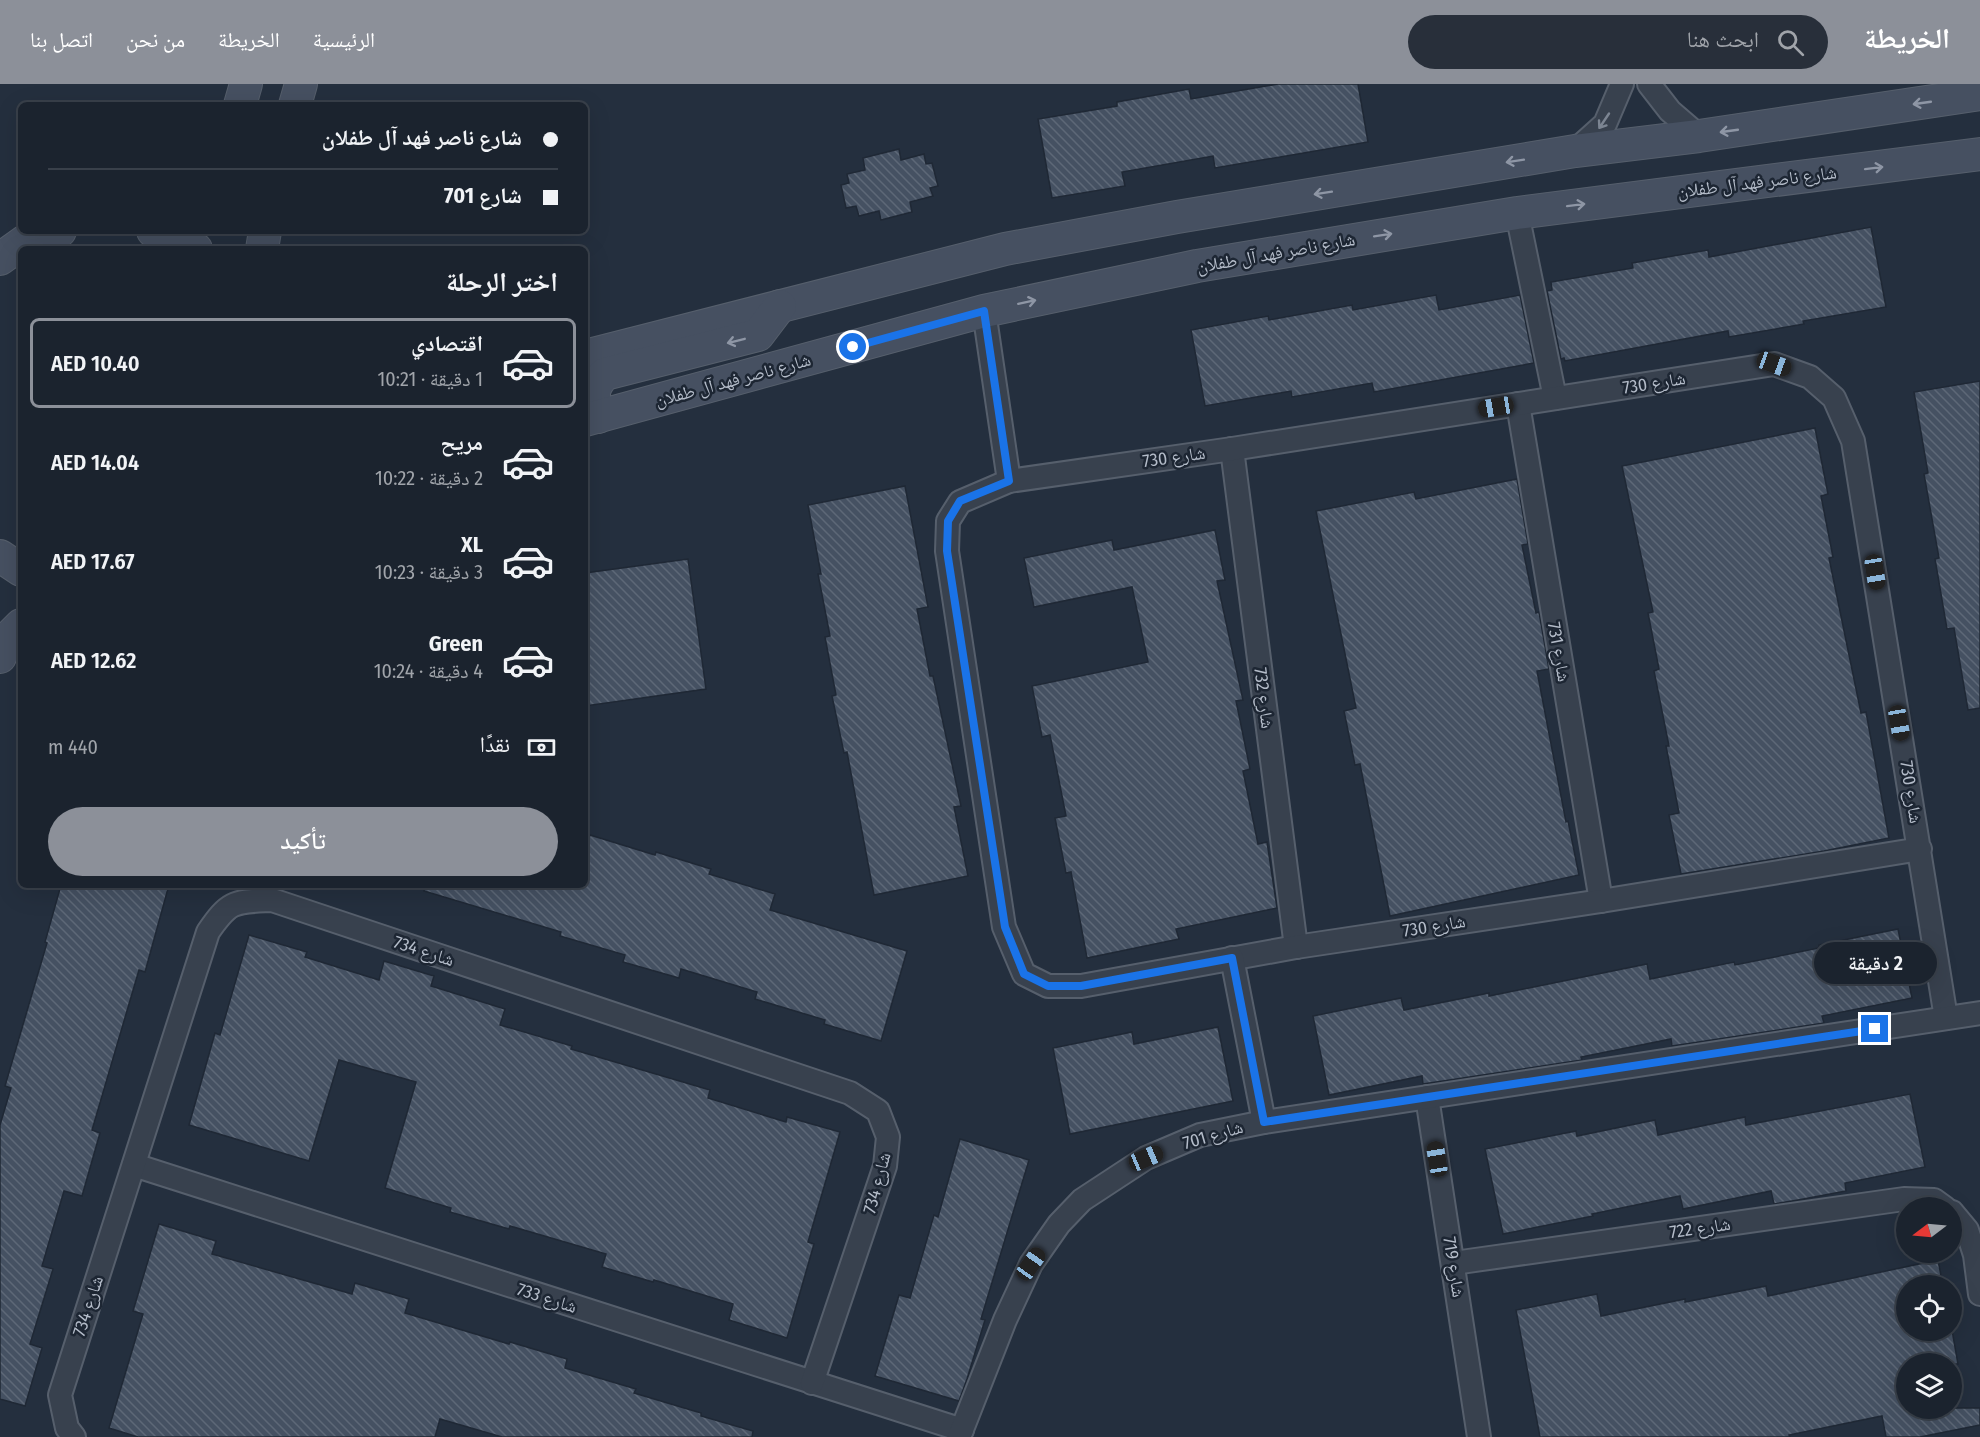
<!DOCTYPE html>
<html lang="ar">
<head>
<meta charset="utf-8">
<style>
  :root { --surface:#1b232e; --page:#282f3a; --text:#f1f3f6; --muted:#a0a4aa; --line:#39404a; --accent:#8c9099 }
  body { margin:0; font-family:"Fira Sans Condensed","Noto Naskh Arabic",sans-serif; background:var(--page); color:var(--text); direction:rtl; height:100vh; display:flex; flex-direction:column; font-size:22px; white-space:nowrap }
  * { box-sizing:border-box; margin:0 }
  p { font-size:20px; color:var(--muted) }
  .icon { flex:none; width:33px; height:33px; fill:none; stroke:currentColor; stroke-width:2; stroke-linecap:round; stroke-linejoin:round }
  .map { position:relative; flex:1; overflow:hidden; direction:ltr }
  .sheet { position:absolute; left:18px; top:162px; width:570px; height:642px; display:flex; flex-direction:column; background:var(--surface); border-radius:9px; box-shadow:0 6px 24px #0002,0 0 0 2px var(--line); direction:rtl }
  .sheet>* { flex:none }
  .banner { position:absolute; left:18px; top:18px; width:570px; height:132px; border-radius:9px; box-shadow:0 6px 24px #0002,0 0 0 2px var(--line); direction:rtl; display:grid; align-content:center; height:132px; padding:0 30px; background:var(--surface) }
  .needle { width:39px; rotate:254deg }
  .controls { position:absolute; left:1896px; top:1113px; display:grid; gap:12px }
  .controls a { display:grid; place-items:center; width:66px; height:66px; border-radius:50%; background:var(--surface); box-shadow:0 6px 24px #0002,0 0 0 2px var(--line); font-size:30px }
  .end { position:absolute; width:27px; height:27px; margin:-14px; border:8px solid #1a73e8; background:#fff; box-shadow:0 0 0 3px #fff }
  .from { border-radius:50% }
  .bubble { position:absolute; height:42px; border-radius:21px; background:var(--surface); box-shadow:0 6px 24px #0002,0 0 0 2px var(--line); font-size:20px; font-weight:600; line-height:42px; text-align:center; direction:rtl }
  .car { position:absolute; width:18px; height:36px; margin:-18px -9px; border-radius:8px; box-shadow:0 0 4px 2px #0007; background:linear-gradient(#222 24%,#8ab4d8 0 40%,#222 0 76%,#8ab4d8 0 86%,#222 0) }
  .banner b { display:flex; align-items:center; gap:21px; height:57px; font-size:22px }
  .banner b+b { border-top:2px solid var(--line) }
  .banner i { width:15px; height:15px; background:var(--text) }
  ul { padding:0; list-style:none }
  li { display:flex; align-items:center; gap:18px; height:90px; margin:0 12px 9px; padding:0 18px; border:3px solid transparent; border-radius:9px }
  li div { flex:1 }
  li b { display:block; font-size:22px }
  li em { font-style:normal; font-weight:600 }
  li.current { border-color:var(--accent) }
  li>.icon { width:54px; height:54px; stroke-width:1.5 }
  h2 { padding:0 30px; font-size:27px; line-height:72px }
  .pay { display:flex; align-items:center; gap:15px; height:66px; padding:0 30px; font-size:22px }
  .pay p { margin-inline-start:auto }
  .button { display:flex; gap:12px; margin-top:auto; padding:12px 30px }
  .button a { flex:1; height:69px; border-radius:36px; background:var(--accent); color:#fff; font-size:24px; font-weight:600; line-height:69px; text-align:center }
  header { display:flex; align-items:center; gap:36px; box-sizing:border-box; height:84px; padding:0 30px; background:var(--accent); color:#fff }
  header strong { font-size:28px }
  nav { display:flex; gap:33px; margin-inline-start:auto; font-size:21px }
  .search { width:420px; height:54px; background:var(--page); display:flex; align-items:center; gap:15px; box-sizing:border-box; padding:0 21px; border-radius:33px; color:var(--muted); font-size:22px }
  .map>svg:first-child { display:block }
</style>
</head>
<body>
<header>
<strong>الخريطة</strong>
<div class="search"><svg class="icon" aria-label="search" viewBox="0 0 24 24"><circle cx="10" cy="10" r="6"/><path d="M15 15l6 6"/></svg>ابحث هنا</div>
<nav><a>الرئيسية</a><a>الخريطة</a><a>من نحن</a><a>اتصل بنا</a></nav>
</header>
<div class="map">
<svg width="1980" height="1353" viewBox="0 0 1980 1353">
  <defs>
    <pattern id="building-back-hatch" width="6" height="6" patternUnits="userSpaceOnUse" patternTransform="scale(1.5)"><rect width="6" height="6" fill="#455162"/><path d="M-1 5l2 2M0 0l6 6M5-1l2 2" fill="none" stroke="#5d6877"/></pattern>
  </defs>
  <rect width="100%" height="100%" fill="#242f3e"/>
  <g fill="url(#building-back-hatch)" stroke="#1f2835" stroke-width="1.5">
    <polygon points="1278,0 1358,0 1368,58 1215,84 1213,72 1122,88 1125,102 1052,114 1038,35 1117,22 1117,18 1189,5 1191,15"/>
    <polygon points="899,65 901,76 924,70 926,80 932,79 938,102 930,104 933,112 910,118 912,128 881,136 879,127 859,132 856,122 846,124 841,101 849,99 847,90 865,86 863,74"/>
    <polygon points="1871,143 1886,223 1803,237 1804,240 1729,253 1728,247 1565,277 1564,274 1561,275 1547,207 1552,206 1551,198 1633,184 1632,179 1708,166 1709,173"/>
    <polygon points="1436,211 1439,226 1520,211 1534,279 1374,308 1372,299 1292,313 1291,307 1205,322 1191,246 1268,232 1269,236 1352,221 1353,226"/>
    <polygon points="1980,297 1980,624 1968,626 1954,544 1947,545 1935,475 1939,474 1924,390 1928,389 1914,308"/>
    <polygon points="1815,344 1828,410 1821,412 1833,473 1829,474 1861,629 1866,628 1889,754 1824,767 1681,790 1669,731 1679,729 1666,662 1669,662 1654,587 1659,585 1648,529 1653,528 1622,382"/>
    <polygon points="1517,395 1528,460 1522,461 1536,529 1539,528 1549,585 1537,587 1566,738 1568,737 1579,791 1390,832 1360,680 1355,681 1344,627 1356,624 1316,427 1414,408 1416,415"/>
    <polygon points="905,402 928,523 917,525 930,592 933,592 961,722 954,723 968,792 874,811 847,668 844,669 832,612 836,611 825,553 830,552 818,490 821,490 808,421"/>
    <polygon points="1215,446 1225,496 1217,497 1243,616 1236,617 1250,685 1243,687 1258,760 1267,758 1277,824 1176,845 1179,855 1087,874 1071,788 1066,789 1055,734 1066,732 1050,651 1042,653 1032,602 1148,578 1132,503 1034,523 1024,474 1112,456 1114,466"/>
    <polygon points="688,475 706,605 585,622 585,489"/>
    <polygon points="590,751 655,771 656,768 711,785 709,790 775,810 770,826 907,867 881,957 824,940 825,936 755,915 757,908 681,885 679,894 623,878 625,871 560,852 561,848 424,807 425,801 585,801 585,767"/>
    <polygon points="61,801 169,801 145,888 139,886 92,1046 100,1049 82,1112 64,1107 42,1182 53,1185 30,1260 42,1264 25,1322 0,1315 0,1041 11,1004 5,1002 47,859 45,858"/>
    <polygon points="1898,845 1912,914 1822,932 1824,939 1672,962 1671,955 1581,973 1582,976 1423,1000 1422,992 1329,1011 1313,932 1401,914 1404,926 1489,909 1489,912 1647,880 1650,895 1734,878 1735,881 1819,864 1819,861"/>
    <polygon points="249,851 307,868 305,873 379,896 384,877 434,892 431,902 505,925 500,941 572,962 571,965 710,1006 708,1014 786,1038 787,1033 840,1048 808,1158 814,1160 787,1254 729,1236 733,1220 654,1196 653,1198 602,1183 606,1170 510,1142 509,1145 450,1128 451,1124 385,1104 416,998 339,976 309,1077 189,1041 215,949 220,951"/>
    <polygon points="1218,943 1233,1017 1070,1050 1053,964 1132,948 1134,960"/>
    <polygon points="1910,1010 1925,1083 1845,1099 1846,1107 1798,1116 1774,1120 1771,1107 1683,1125 1680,1112 1592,1130 1593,1132 1503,1150 1485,1065 1576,1047 1577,1052 1655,1036 1658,1051 1745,1033 1746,1041"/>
    <polygon points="960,1055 1029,1076 981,1235 985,1236 967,1295 959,1317 875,1292 899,1211 910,1214 934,1131 938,1133"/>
    <polygon points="159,1140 216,1157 212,1170 352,1210 355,1199 409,1215 405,1229 509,1260 510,1258 567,1275 565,1284 636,1305 634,1309 701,1329 701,1332 753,1347 752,1353 502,1353 440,1335 435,1353 138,1353 109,1344 143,1230 133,1227"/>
    <polygon points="1938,1176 1943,1202 1906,1202 1906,1246 1952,1246 1958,1280 1906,1280 1906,1324 1980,1324 1980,1341 1920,1353 1886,1353 1882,1332 1789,1351 1790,1353 1540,1353 1516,1226 1597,1210 1601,1232 1685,1215 1685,1218 1766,1202 1768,1212"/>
  </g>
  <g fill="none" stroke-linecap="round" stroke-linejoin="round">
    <defs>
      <g id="street">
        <polyline points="1649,0 1670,27 1699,52"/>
        <polyline points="1575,67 1605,40 1622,0"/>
        <polyline points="1517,129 1555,314"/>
        <polyline points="984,227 1009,397"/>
        <polyline points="1518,320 1601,817"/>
        <polyline points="1232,365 1296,863"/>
        <polyline points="1920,765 1601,817 1296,863 1081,902 1048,902 1024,890 1004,843 947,467 948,437 960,418 1009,397 1232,365 1774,280 1810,293 1834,314 1853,357 1946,934"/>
        <polyline points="1232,874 1264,1038"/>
        <polyline points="1427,1013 1479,1353"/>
        <polyline points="134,1081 962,1346"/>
        <polyline points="1952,1128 1967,1146 1975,1171 1980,1210"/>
        <polyline points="1454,1179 1904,1115 1934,1116 1945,1124"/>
        <path d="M74,1353L67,1344L60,1311L208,848C230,816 234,818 272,816L850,1009L878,1027L888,1053L885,1082L812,1299"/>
        <polyline points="959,1353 1005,1236 1031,1180 1059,1140 1082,1116 1146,1074 1200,1051 1264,1038 1980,929"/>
      </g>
      <g id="secondary">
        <polyline points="240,21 246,0"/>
        <polyline points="295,21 301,0"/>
        <polyline points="153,147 196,165"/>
        <polyline points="262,165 265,147"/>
        <polyline points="0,175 25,157 60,147"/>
        <polyline points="585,272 1005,165 1177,133 1575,67 1699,52 1980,10"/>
        <path d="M598,333C593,313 590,305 605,290L758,251L780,222"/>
        <polyline points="585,336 984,227 1197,182 1517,129 1980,70"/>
        <polyline points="0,472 21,486"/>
        <polyline points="0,573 7,555 21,541"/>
      </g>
    </defs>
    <use href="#street" stroke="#565f6c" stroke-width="26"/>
    <use href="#secondary" stroke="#565f6c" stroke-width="34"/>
    <use href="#street" stroke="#38414e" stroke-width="22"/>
    <use href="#secondary" stroke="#465061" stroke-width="32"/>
  </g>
  <defs><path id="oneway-shaft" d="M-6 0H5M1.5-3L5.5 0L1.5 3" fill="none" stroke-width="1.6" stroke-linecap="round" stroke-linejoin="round" transform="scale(1.5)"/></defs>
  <g stroke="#8e96a5">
    <use href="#oneway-shaft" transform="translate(1922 19) rotate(172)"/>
    <use href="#oneway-shaft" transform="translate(1729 47) rotate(172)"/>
    <use href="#oneway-shaft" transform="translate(1515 77) rotate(171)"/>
    <use href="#oneway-shaft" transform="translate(1874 84) rotate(-7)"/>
    <use href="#oneway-shaft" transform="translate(1323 109) rotate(171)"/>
    <use href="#oneway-shaft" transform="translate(1576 121) rotate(-7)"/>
    <use href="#oneway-shaft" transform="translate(1383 151) rotate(-9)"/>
    <use href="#oneway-shaft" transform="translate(1027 218) rotate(-12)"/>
    <use href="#oneway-shaft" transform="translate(736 257) rotate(166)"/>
  </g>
  <use stroke="#7c8592" href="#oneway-shaft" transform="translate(1604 37) rotate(124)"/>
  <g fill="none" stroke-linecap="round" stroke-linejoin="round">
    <polyline stroke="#1a73e8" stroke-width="8" points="853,263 984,227 1009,397 960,417 948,437 947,467 1005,843 1024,890 1048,902 1081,902 1232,874 1264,1038 1875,945"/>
  </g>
  <g text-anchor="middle" stroke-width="5" stroke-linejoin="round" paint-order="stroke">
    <g font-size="18" fill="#b4bcc9" stroke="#1d2633">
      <text transform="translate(1757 98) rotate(-7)" y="6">شارع ناصر فهد آل طفلان</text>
      <text transform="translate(1276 169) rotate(-10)" y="6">شارع ناصر فهد آل طفلان</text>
      <text transform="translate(733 296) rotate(-15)" y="6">شارع ناصر فهد آل طفلان</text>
      <text transform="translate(1654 299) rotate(-9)" y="6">شارع 730</text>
      <text transform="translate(1174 373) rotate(-8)" y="6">شارع 730</text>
      <text transform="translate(1559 568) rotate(80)" y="6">شارع 731</text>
      <text transform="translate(1264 614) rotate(83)" y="6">شارع 732</text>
      <text transform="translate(1911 708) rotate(81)" y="6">شارع 730</text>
      <text transform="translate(1434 842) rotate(-9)" y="6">شارع 730</text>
      <text transform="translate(424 867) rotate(18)" y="6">شارع 734</text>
      <text transform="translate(1213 1051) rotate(-16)" y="6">شارع 701</text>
      <text transform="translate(877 1099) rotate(-75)" y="6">شارع 734</text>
      <text transform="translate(1700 1144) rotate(-8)" y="6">شارع 722</text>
      <text transform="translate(1454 1183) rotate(81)" y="6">شارع 719</text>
      <text transform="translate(547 1214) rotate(18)" y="6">شارع 733</text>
      <text transform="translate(88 1222) rotate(-72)" y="6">شارع 734</text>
    </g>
  </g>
</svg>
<div class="controls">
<a><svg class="needle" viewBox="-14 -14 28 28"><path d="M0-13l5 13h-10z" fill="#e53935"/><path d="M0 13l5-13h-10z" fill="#a0a4aa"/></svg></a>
<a><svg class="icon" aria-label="locate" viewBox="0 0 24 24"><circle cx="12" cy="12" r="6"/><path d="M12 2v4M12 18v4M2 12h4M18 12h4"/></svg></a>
<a><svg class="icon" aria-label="layers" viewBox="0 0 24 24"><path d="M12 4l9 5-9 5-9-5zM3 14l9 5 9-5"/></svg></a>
</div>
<i class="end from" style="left:853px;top:263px"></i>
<i class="end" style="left:1875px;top:945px"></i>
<div class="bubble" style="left:1814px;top:858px;width:123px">2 دقيقة</div>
<i class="car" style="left:1774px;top:280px;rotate:110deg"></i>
<i class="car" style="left:1496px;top:323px;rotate:261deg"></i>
<i class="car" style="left:1875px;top:488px;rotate:171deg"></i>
<i class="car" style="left:1899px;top:639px;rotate:170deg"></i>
<i class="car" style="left:1146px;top:1074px;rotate:67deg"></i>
<i class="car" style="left:1437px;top:1075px;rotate:351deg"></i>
<i class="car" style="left:1031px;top:1180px;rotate:35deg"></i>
<div class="banner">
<b><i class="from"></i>شارع ناصر فهد آل طفلان</b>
<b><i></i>شارع 701</b>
</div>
<section class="sheet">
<h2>اختر الرحلة</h2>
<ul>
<li class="current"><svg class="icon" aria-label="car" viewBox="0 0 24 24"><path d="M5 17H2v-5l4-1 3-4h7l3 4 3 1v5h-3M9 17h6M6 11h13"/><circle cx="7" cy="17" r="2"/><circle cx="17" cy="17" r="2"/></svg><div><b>اقتصادي</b><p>1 دقيقة · 10:21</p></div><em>AED 10.40</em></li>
<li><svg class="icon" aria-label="car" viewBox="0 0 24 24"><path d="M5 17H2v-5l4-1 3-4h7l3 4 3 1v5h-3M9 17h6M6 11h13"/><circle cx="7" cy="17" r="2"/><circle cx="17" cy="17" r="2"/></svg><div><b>مريح</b><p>2 دقيقة · 10:22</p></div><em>AED 14.04</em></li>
<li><svg class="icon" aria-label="car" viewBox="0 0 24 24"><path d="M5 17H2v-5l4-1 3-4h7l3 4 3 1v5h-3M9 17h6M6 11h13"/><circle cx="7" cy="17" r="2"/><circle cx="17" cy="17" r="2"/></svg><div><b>XL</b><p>3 دقيقة · 10:23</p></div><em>AED 17.67</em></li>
<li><svg class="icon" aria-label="car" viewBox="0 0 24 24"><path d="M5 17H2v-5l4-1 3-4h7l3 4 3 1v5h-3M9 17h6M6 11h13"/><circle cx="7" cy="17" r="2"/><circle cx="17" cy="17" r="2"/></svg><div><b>Green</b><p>4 دقيقة · 10:24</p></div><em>AED 12.62</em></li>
</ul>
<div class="pay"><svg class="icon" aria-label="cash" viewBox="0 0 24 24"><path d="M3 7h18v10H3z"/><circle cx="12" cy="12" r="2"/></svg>نقدًا<p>440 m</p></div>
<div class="button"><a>تأكيد</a></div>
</section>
</div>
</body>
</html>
